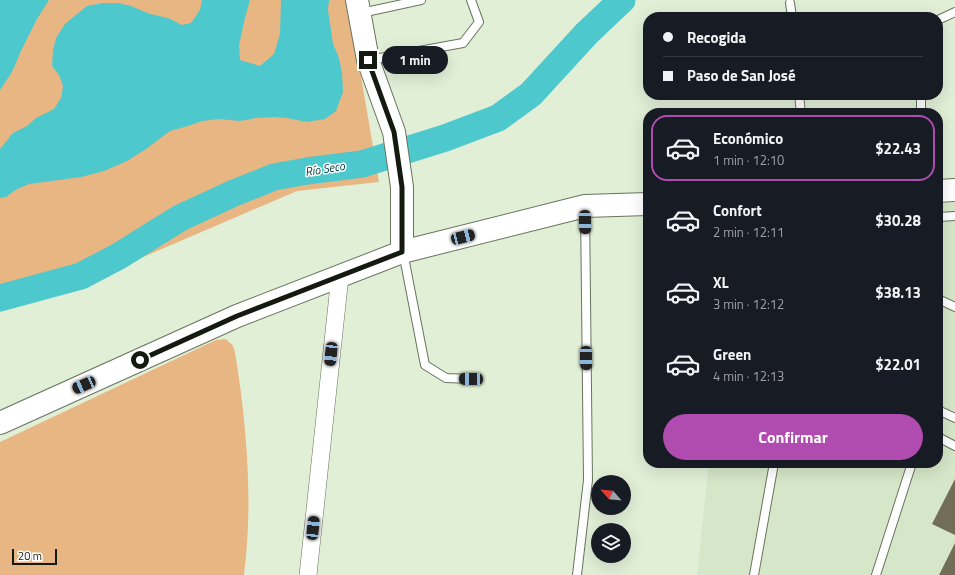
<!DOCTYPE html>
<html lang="es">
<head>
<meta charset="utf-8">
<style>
  :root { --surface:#171b24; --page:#242831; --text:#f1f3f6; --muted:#9ea1a6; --line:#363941; --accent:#b04baf }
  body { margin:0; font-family:"Titillium Web",sans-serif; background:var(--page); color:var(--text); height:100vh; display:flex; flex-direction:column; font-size:15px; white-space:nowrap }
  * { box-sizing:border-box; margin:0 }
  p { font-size:13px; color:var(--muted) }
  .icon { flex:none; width:22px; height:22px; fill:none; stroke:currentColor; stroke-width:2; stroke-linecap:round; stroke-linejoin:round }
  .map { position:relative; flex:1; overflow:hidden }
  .sheet { position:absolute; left:643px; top:108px; width:300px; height:360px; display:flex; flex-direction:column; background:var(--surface); border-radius:16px; box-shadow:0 4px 16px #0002 }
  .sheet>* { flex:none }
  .banner { position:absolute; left:643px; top:12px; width:300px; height:88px; border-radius:16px; box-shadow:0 4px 16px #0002; display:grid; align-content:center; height:88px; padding:0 20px; background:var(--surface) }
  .needle { width:26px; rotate:297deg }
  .buttons { position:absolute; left:591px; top:475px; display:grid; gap:8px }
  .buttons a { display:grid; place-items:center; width:40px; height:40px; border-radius:50%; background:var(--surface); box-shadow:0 4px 16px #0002; font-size:20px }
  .scale { position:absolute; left:12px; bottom:10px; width:45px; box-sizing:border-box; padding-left:4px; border:2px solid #151a11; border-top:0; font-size:11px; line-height:14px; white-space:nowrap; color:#151a11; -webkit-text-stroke:3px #fff; paint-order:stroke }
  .end { position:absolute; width:18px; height:18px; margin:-9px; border:5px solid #151a11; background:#fff; box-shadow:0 0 0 2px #fff }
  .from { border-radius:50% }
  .bubble { position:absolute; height:28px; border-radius:14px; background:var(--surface); box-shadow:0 4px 16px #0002; font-size:13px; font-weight:700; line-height:28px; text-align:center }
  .car { position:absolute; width:12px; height:24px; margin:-12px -6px; border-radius:5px; box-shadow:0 0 3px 1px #0007; background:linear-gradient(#222 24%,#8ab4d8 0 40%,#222 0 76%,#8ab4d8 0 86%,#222 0) }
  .banner b { display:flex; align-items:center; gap:14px; height:38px; font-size:15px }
  .banner b+b { border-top:1px solid var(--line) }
  .banner i { width:10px; height:10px; background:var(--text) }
  ul { padding:7px 0 0; list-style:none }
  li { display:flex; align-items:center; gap:12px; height:66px; margin:0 8px 6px; padding:0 12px; border:2px solid transparent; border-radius:16px }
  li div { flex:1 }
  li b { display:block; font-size:15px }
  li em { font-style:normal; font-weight:700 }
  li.selected { border-color:var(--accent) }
  li>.icon { width:36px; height:36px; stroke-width:1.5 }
  .action { display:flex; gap:8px; margin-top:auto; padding:8px 20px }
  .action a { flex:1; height:46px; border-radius:24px; background:var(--accent); color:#fff; font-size:16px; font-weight:700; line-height:46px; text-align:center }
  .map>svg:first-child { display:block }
</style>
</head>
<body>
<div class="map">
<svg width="955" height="575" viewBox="0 0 955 575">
  <rect width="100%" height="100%" fill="#e1efd7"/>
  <polygon fill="#d5e7c8" points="955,203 955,575 697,575 709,463 938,463 938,204"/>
  <g fill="#e8b683">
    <polygon points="0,0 348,0 379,182 297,191 106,273 0,312"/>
    <path d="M226,339L233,346L235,352C238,371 241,391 243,410C249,465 251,520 244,575H0V442L216,340Z"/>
  </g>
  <g fill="#4dc8cd">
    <polygon points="0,0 49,0 37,19 21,51 12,72 0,90"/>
    <polygon points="202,0 250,0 245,18 239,45 240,60 260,66 274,54 280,34 281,0 329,0 328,10 333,44 339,58 342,73 343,92 336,111 325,119 307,122 287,118 274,117 256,118 240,121 219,119 202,121 188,126 170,131 146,149 127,161 104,171 81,177 29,184 17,189 6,197 0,198 0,149 13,133 27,126 36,118 54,109 61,98 63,86 59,75 52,66 53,50 56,38 65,24 87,6 103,3 118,3 131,6 150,14 168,18 182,25 191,23 200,10"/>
  </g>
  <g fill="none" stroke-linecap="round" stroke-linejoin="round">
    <polyline stroke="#4dc8cd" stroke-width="27" points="0,298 81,276 119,256 180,218 234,193 274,177 307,171 362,164 445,138 498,118 531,94 587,33 622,0"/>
  </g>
  <g fill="#716d56">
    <polygon points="955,479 955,535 932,524"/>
    <polygon points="955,543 955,575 939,575"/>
  </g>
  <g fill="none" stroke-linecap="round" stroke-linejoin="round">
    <defs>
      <g id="lane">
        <polyline points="790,3 792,17"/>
        <polyline points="361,13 421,0"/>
        <polyline points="938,20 955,12"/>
        <polyline points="369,60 463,43 479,22 471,0"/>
        <polyline points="799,95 801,113"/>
        <polyline points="921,113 921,95"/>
        <polyline points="938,217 955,216"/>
        <polyline points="403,252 425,365 446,378 471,379"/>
        <polyline points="938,299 955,307"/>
        <polyline points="938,410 955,418"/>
        <polyline points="938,437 955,446"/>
        <polyline points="577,575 588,480 585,207"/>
        <polyline points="754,575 774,463"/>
        <polyline points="876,575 912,463"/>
      </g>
      <polyline id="street" points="308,575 340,276"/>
      <g id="secondary">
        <polyline points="357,0 368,60 394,132 402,187 402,252"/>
        <polyline points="938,191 955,190"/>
        <polyline points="0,423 237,316 402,252 585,206 648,204"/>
      </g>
    </defs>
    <use href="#lane" stroke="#68745f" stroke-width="10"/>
    <use href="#street" stroke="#68745f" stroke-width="18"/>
    <use href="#secondary" stroke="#68745f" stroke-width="24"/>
    <use href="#lane" stroke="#fff" stroke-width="8"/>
    <use href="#street" stroke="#fff" stroke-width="17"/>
    <use href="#secondary" stroke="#fff" stroke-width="22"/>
  </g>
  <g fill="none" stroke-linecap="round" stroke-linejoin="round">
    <polyline stroke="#151a11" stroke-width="5" points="140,360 237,316 402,252 402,187 394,132 368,60"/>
  </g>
  <g text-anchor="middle" stroke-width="3" stroke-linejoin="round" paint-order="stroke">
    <g font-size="12" font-style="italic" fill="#064042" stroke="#fff">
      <text transform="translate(325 169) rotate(-9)" y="4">Río Seco</text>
    </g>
  </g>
</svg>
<div class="buttons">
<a><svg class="needle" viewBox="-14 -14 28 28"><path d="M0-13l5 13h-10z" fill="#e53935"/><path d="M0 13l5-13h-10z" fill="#9ea1a6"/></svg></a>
<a><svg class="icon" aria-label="layers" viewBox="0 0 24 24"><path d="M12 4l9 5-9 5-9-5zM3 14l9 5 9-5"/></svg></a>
</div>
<div class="scale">20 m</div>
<i class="end from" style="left:140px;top:360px"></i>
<i class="end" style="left:368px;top:60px"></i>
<div class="bubble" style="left:382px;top:46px;width:66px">1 min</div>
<i class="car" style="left:585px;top:222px;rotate:179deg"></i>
<i class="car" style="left:463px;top:237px;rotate:76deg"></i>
<i class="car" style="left:331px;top:354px;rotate:186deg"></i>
<i class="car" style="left:586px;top:358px;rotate:179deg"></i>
<i class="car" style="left:471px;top:379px;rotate:271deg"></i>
<i class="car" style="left:84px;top:385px;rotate:246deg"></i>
<i class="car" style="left:313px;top:528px;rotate:6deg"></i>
<div class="banner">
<b><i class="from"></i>Recogida</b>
<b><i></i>Paso de San José</b>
</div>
<section class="sheet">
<ul>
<li class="selected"><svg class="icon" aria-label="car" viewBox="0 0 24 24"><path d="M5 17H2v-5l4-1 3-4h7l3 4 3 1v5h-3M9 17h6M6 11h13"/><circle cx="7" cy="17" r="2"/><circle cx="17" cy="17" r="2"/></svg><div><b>Económico</b><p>1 min · 12:10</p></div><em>$22.43</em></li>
<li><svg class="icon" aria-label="car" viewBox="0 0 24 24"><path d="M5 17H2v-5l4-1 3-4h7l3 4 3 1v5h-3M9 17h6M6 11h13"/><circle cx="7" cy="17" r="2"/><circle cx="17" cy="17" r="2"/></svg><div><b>Confort</b><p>2 min · 12:11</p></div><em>$30.28</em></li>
<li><svg class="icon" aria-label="car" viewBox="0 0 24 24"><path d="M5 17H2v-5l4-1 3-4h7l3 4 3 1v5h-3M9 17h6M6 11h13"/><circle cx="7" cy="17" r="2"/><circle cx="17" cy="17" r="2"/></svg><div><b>XL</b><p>3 min · 12:12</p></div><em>$38.13</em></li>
<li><svg class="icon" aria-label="car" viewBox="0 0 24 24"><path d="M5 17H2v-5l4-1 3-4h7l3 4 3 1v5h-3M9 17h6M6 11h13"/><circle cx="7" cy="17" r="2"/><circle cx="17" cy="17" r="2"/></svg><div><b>Green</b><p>4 min · 12:13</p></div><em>$22.01</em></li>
</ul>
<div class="action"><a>Confirmar</a></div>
</section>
</div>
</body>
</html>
